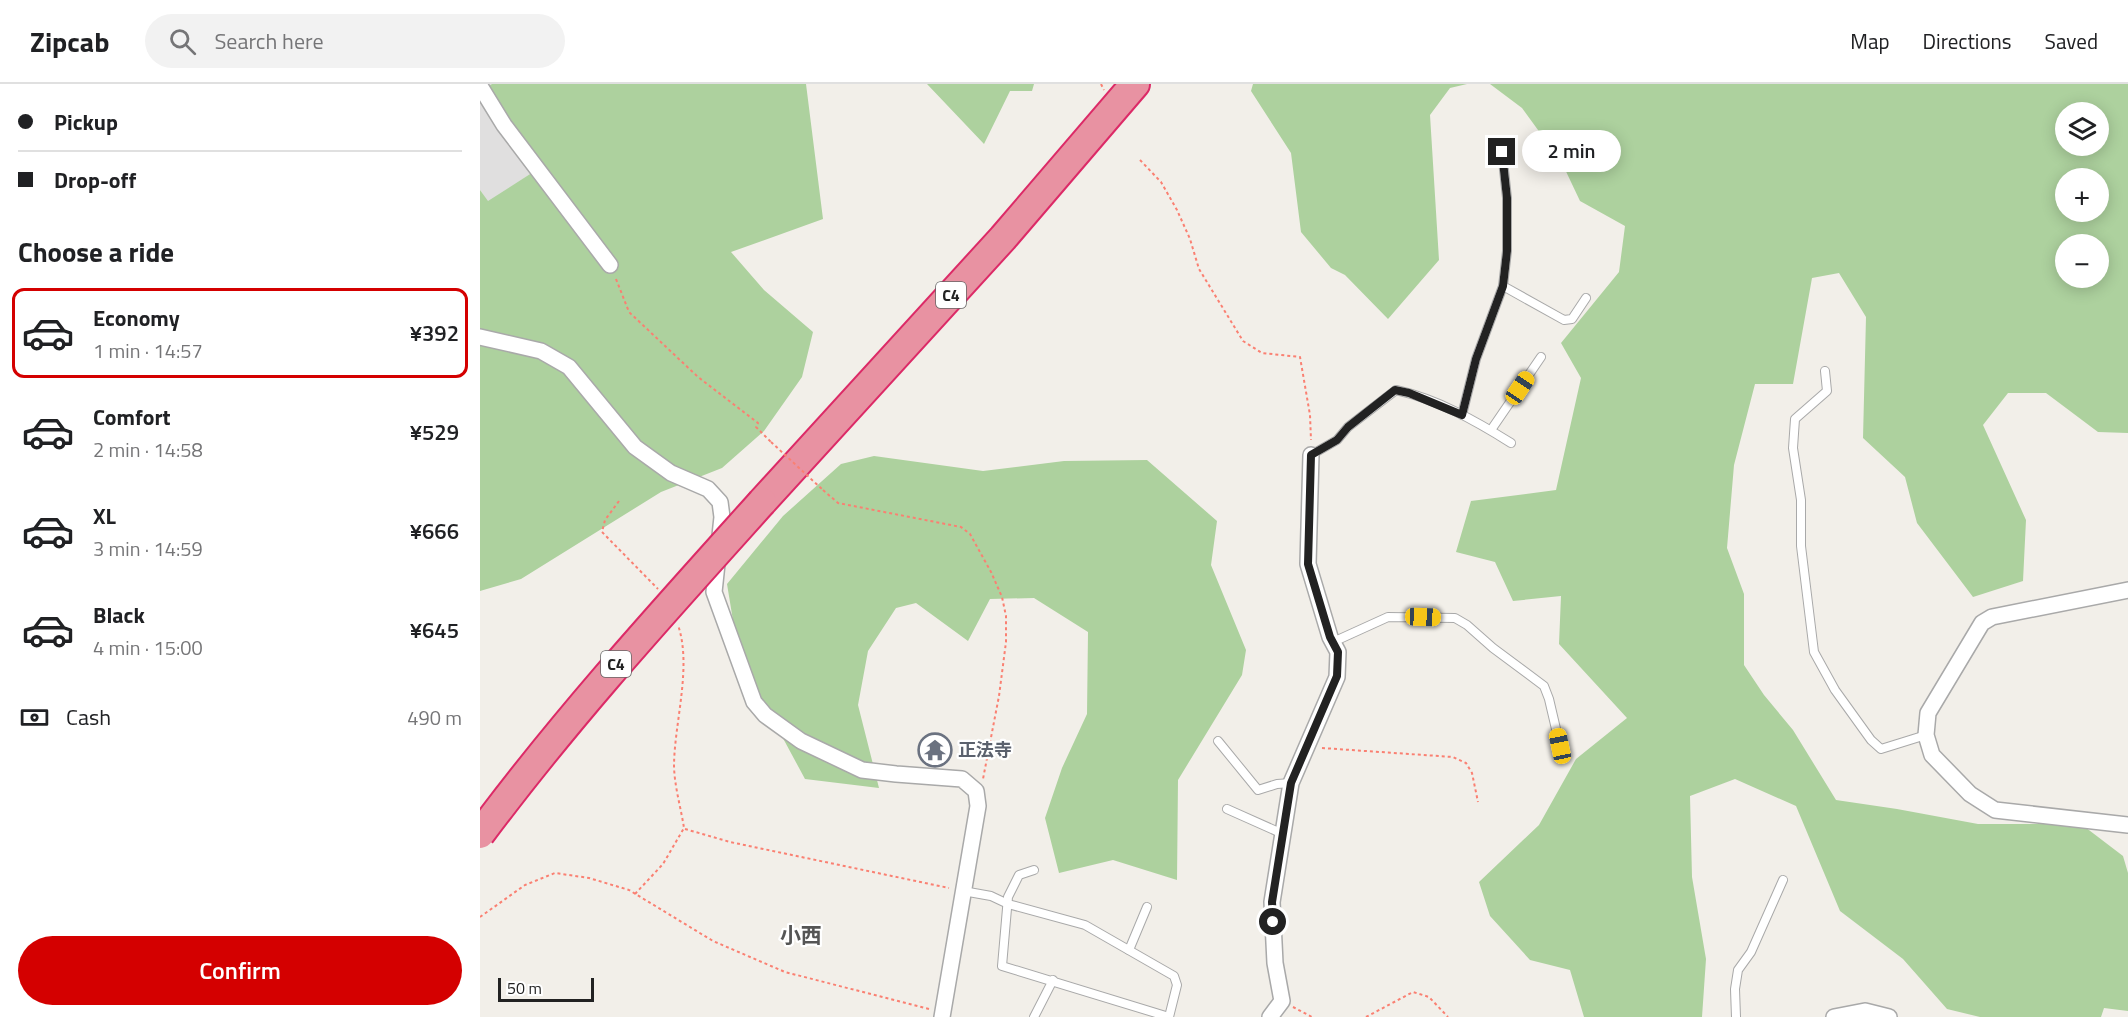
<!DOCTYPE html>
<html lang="en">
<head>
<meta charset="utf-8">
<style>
  :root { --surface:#fff; --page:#f2f2f2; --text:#202124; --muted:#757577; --line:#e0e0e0; --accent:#d40000 }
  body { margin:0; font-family:"Titillium Web","Noto Sans JP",sans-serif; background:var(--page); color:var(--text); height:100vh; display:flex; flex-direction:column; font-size:22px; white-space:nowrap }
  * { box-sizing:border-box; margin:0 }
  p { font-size:20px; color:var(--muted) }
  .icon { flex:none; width:33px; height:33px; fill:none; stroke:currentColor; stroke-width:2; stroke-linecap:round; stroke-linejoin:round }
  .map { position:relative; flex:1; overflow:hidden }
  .side { display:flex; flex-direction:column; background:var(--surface); width:480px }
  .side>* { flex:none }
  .banner { display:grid; align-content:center; height:132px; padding:0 18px; background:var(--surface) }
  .tools { position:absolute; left:1575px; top:18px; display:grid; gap:12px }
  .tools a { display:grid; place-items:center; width:54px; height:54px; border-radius:50%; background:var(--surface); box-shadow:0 3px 15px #0003; font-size:30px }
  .scale { position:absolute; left:18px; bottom:15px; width:96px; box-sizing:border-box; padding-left:6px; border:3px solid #222; border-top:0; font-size:16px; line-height:21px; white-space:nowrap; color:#222; -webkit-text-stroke:4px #fff; paint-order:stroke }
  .end { position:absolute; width:27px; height:27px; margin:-14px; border:8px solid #222; background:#fff; box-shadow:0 0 0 3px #fff }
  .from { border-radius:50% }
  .bubble { position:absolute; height:42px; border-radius:21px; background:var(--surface); box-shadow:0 3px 15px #0003; font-size:20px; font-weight:600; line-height:42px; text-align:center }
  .car { position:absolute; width:18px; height:36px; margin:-18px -9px; border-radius:8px; box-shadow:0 0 4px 2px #0007; background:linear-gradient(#f5c518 24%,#345 0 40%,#f5c518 0 76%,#345 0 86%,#f5c518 0) }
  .banner b { display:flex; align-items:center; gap:21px; height:57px; font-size:22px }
  .banner b+b { border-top:2px solid var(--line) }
  .banner i { width:15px; height:15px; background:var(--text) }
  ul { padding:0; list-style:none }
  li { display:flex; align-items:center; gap:18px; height:90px; margin:0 12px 9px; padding:0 6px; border:3px solid transparent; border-radius:12px }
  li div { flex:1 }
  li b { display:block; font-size:22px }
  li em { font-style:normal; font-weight:600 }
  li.active { border-color:var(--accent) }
  li>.icon { width:54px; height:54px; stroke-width:1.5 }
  h2 { padding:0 18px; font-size:27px; line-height:72px }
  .pay { display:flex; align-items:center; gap:15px; height:66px; padding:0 18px; font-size:22px }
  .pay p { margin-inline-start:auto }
  .cta { display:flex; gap:12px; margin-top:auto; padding:12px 18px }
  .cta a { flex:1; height:69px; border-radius:36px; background:var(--accent); color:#fff; font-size:24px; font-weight:600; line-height:69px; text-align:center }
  header { display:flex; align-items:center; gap:36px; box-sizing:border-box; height:84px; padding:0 30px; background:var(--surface); border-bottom:2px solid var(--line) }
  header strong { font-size:28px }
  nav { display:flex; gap:33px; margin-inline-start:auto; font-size:21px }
  .search { width:420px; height:54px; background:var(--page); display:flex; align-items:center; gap:15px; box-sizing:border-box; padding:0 21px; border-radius:33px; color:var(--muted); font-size:22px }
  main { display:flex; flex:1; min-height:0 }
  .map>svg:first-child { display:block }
</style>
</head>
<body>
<header>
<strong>Zipcab</strong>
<div class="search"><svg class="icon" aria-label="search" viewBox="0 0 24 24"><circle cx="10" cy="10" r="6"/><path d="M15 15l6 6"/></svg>Search here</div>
<nav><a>Map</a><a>Directions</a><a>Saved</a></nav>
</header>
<main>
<section class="side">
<div class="banner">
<b><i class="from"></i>Pickup</b>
<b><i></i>Drop-off</b>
</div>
<h2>Choose a ride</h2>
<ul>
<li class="active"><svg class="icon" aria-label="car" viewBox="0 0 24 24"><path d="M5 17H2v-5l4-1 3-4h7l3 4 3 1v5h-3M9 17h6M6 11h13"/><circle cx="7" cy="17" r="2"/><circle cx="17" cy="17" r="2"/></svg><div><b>Economy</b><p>1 min · 14:57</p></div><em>¥392</em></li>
<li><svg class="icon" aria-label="car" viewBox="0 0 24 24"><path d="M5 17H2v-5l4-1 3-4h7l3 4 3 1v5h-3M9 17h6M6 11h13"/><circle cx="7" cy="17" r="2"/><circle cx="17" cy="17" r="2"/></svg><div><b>Comfort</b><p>2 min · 14:58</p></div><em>¥529</em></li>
<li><svg class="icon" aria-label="car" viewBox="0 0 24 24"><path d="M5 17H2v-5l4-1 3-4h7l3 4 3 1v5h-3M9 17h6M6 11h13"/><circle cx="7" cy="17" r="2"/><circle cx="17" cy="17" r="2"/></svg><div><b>XL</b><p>3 min · 14:59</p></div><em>¥666</em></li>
<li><svg class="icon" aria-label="car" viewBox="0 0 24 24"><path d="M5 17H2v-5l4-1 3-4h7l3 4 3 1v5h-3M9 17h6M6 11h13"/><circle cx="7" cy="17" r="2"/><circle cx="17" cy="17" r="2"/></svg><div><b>Black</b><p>4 min · 15:00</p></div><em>¥645</em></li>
</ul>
<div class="pay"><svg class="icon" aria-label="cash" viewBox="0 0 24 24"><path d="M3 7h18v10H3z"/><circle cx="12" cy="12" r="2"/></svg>Cash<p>490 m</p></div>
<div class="cta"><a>Confirm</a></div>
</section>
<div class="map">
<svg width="1648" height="933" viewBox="0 0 1648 933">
  <rect width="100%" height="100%" fill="#f2efe9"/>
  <polygon fill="#e0dfdf" points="0,0 12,0 8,3 61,83 8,118 0,106"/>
  <g fill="#add19e" fill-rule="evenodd">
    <polygon points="12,0 326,0 343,135 251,168 284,206 333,248 322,293 284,347 242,384 181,408 41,495 0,507 0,106 8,117 61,83 7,3"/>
    <polygon points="447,0 554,0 552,7 530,7 504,60"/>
    <polygon points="773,0 987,0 970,4 950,31 959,176 908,235 865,191 851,184 821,148 811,69 771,7"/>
    <path d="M1010,0H1648V349L1618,348L1566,309H1528L1503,341L1546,436L1543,497L1493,513L1437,439L1425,393L1383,354L1386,233L1359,189L1332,194L1313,300H1275L1254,381L1247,464L1264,510V581L1284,611L1313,646L1356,716L1417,725L1498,740H1601L1643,772L1648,789V927L1624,924L1621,933H1500L1467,925L1423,875L1360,827L1316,722L1255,695L1210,712L1212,793L1226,875L1222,933H1104L1090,886L1050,876L1010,832L999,798L1059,741L1096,675L1147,634L1079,560L1081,512L1033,517L1015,478L976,468L991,417L1076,406L1101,294L1081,259L1139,188L1145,142L1100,117L1082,79L1042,24ZM1586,28H1618V62H1586ZM1586,94H1618V128H1586ZM1586,160H1618V194H1586Z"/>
    <polygon points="394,372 503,387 584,377 667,376 737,437 731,481 766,566 762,591 698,696 697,796 633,776 579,789 565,734 582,684 607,630 608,548 554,514 510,515 488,557 436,519 416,524 388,567 378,621 399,704 325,695 291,632 263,597 247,500 303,432 361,380"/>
  </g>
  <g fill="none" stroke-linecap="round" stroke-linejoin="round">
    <defs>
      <g id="lane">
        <polyline points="1023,202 1084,236 1092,235 1106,214"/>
        <polyline points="1345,287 1347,307 1315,335 1313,364 1321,416 1321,462 1334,568 1355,606 1391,656 1401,665 1446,651"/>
        <polyline points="982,331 996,275 1023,202 1027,167 1027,114 1022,67"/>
        <polyline points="1011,346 1061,273"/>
        <path d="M831,371L857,356L868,343L916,306C957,315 996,337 1031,359"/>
        <polyline points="853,558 908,533 975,534 987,541 1013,564 1064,602 1069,615 1080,662"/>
        <polyline points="738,657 778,706 797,700 811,699"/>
        <polyline points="747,725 803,750"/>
        <polyline points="554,786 539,791 528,813 522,882 689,933"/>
        <polyline points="483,807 511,812 528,820 605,841 694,892 697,901 689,933"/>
        <polyline points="649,866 667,823"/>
        <polyline points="554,933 573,896"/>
        <polyline points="1256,933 1255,905 1258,886 1271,868 1303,796"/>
      </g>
      <g id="street">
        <polyline points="0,2 24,41 130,181"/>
        <polyline points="0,253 61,267 89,283 155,363 191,389 228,405 240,418 242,433 234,508 274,618 285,631 321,657 382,686 416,690 482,695 496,707 498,722 462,933"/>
        <polyline points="1648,506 1512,533 1502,539 1448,629 1446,651 1452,671 1490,710 1515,726 1648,741"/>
        <polyline points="790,933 802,917 795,879 792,818 811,699 857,593 858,568 850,553 828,480 831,371"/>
        <polyline points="1354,933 1385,927 1409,933"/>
      </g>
      <polyline id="highway" points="282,418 523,154 655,0"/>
    </defs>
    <use href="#lane" stroke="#a9a9a9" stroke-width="10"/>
    <use href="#street" stroke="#a9a9a9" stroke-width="18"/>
    <use href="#highway" stroke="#dc2a67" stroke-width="32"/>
    <g stroke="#fa8072" stroke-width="2" stroke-dasharray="3 3" stroke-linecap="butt">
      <polyline points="621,0 624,6"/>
      <polyline points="660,76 681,98 697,126 710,155 719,185 763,257 782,269 820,273 830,331 831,356"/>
      <polyline points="136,195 149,228 218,293 278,339 276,343 291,358"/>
      <polyline points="343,406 358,419 481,443 490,450 511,488 522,513 526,532 526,558 519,612 503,695"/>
      <polyline points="139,417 125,436 122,448 178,505"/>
      <polyline points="842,664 973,673 986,679 992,689 998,718"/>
      <polyline points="205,745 250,758 469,804"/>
      <path d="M155,810L183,780L204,744C201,724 194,701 194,680C195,636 212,582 198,541"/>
      <polyline points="0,833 45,801 75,789 109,794 149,806 233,857 305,888 449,925"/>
      <polyline points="813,923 832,933"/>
      <polyline points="886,933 933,908 949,913 968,933"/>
    </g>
    <use href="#lane" stroke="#fff" stroke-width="8"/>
    <use href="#street" stroke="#fff" stroke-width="15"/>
    <use href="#highway" stroke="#e892a2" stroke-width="28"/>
    <defs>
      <path id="highway-bridge" d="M0,750C88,632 184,527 282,418"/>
    </defs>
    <use href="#highway-bridge" stroke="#dc2a67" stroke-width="32" stroke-linecap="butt"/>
    <polyline stroke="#fa8072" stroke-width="2" stroke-dasharray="3 3" stroke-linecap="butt" points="291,358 343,406"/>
    <use href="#highway-bridge" stroke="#e892a2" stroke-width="28"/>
  </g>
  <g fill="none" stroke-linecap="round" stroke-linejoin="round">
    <polyline stroke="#222" stroke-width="8" points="793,838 792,818 811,699 857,592 858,568 850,553 828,480 831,371 857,356 868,343 915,306 929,309 982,331 996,275 1023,202 1027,167 1027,114 1022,68"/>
  </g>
  <defs>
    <symbol id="temple-ring" viewBox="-11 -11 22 22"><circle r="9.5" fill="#fff" stroke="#6b7280" stroke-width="1.5"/><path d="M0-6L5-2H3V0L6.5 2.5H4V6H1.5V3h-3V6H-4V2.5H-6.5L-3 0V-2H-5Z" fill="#6b7280"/></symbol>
  </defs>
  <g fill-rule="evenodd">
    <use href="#temple-ring" x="436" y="647" width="38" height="38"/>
  </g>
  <g text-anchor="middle" stroke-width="4.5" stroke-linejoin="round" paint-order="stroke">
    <g fill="#fff" stroke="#646464" stroke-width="1.5">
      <rect x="456" y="198" width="30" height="26" rx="4.5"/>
      <rect x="121" y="567" width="30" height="26" rx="4.5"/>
    </g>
    <g font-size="16" font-weight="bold" fill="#222">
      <text x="471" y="217">C4</text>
      <text x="136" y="586">C4</text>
    </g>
    <g font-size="18" font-weight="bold" fill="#5b616d" stroke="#fff" text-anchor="start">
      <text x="478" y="672">正法寺</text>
    </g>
    <g font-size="21" font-weight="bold" fill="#555" stroke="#fff">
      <text x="321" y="859">小西</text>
    </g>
  </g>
</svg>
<div class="tools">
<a><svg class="icon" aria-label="layers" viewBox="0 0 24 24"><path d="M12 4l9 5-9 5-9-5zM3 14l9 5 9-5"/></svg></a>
<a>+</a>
<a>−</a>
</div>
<div class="scale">50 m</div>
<i class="end from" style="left:793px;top:838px"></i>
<i class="end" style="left:1022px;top:68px"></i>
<div class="bubble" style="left:1042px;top:46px;width:99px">2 min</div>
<i class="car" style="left:1040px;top:304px;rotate:34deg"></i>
<i class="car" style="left:943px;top:533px;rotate:92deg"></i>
<i class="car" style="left:1080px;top:662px;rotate:348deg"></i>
</div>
</main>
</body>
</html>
